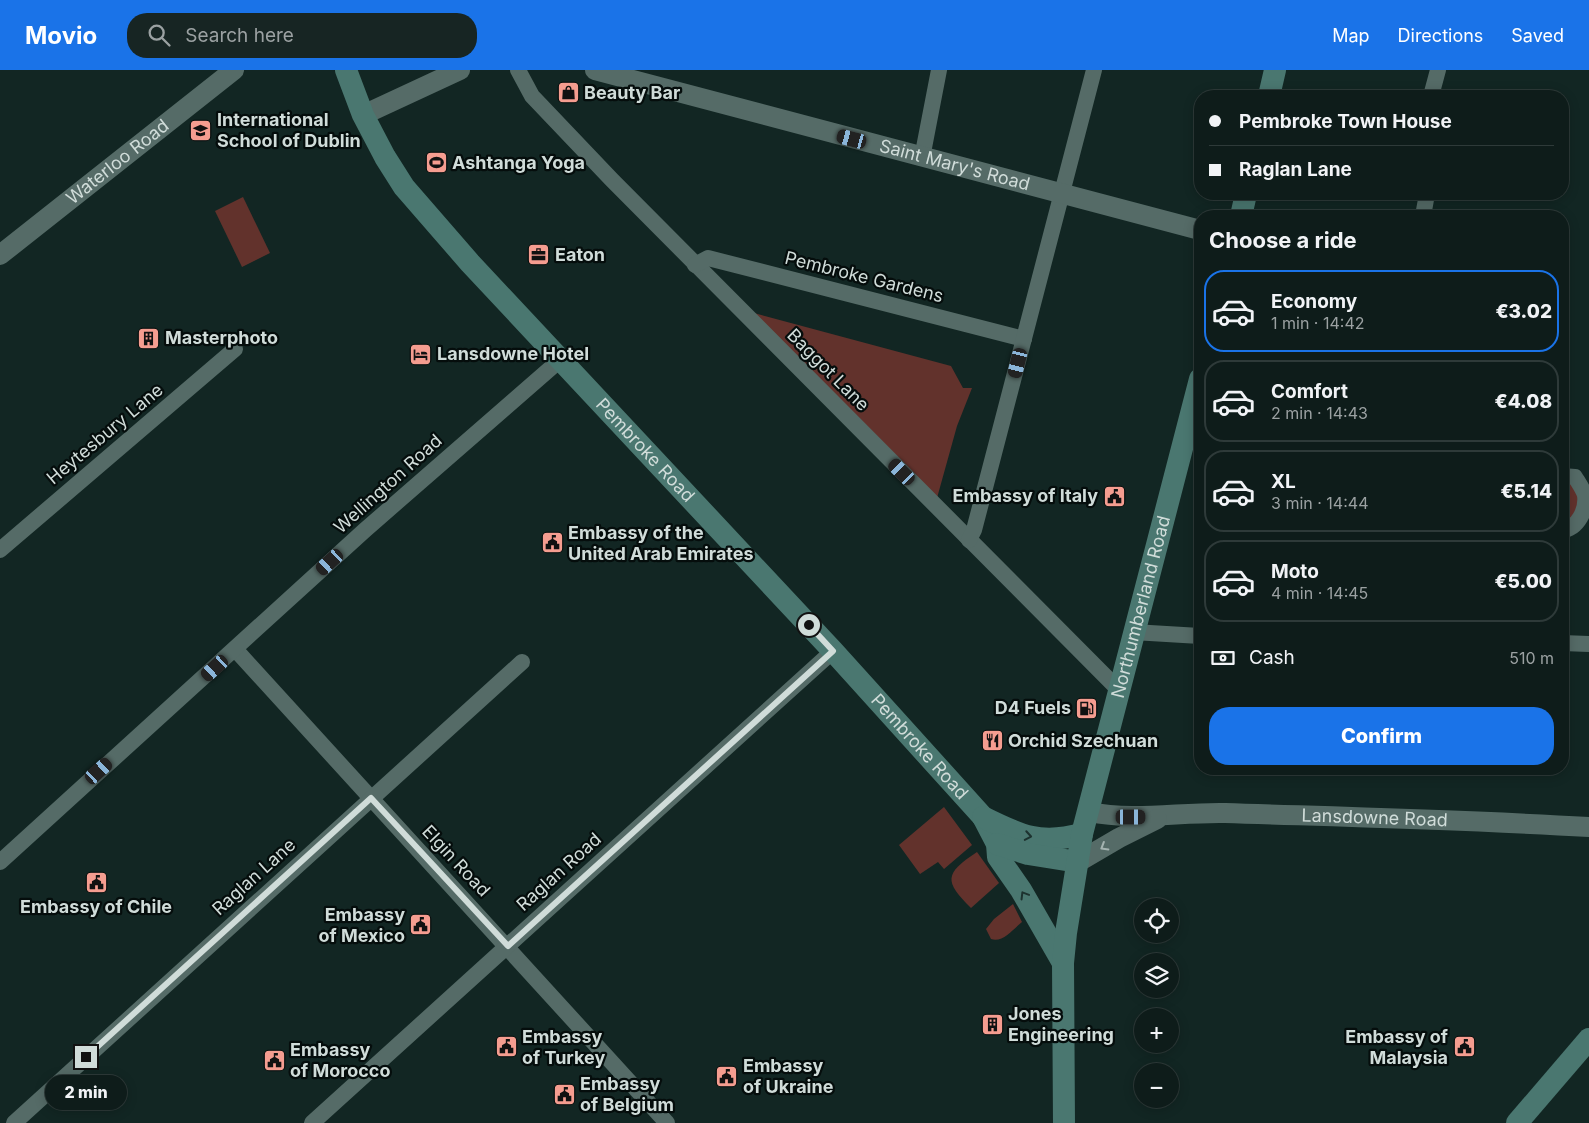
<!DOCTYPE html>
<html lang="en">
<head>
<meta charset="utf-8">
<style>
  :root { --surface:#0e1c1a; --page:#172523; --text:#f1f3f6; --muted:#9ba1a2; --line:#2e3a39; --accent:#1a73e8 }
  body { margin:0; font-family:Inter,sans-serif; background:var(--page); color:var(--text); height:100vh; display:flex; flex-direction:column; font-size:19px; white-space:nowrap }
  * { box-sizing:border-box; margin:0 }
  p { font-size:16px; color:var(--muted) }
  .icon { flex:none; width:28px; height:28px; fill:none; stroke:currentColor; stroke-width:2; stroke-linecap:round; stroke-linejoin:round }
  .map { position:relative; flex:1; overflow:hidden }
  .sheet { position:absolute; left:1194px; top:140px; width:375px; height:565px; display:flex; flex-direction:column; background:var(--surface); border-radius:20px; box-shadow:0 2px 12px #0003,0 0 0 1px var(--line) }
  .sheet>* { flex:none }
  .banner { position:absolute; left:1194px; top:20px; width:375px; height:110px; border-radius:20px; box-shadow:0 2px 12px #0003,0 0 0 1px var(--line); display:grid; align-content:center; height:110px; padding:0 15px; background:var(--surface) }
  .buttons { position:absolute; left:1134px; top:828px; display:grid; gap:10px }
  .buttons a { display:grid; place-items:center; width:45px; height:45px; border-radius:50%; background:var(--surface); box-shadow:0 2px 12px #0003,0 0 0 1px var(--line); font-size:25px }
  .end { position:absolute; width:22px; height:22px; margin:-11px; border:6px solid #d0dcd9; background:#111; box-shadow:0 0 0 2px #111 }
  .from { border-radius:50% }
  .bubble { position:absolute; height:35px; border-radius:18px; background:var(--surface); box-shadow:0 2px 12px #0003,0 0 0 1px var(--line); font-size:16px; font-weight:800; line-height:35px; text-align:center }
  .car { position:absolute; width:15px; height:30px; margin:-15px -8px; border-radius:6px; box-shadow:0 0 4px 1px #0007; background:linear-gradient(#222 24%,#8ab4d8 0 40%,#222 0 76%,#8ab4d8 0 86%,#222 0) }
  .banner b { display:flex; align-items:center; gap:18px; height:48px; font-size:19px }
  .banner b+b { border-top:1px solid var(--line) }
  .banner i { width:12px; height:12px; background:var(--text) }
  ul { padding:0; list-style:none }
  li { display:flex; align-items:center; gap:15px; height:82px; margin:0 10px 8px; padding:0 5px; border:2px solid var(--line); border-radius:20px }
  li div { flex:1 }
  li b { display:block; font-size:19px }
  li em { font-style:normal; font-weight:800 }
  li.on { border-color:var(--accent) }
  li>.icon { width:45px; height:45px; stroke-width:1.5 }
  h2 { padding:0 15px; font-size:22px; line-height:60px }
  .pay { display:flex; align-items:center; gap:12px; height:55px; padding:0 15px; font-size:19px }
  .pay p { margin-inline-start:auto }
  .action { display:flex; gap:10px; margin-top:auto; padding:10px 15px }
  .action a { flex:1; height:58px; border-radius:20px; background:var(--accent); color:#fff; font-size:20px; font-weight:800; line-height:58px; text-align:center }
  header { display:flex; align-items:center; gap:30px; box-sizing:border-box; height:70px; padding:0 25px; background:var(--accent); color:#fff }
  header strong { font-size:24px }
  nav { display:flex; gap:28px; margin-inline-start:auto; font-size:18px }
  .search { width:350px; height:45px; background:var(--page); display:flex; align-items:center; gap:12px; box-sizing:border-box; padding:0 18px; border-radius:20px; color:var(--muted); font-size:19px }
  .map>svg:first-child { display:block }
</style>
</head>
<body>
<header>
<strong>Movio</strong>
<div class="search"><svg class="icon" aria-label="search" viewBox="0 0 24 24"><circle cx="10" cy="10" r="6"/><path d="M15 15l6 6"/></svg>Search here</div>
<nav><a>Map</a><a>Directions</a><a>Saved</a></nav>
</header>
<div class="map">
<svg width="1589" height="1053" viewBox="0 0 1589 1053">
  <rect width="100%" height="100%" fill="#122623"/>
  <g fill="#62322c">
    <polygon points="243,127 270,183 242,197 215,141"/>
    <polygon points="754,243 951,296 963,318 972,318 957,356 937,428"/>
    <polygon points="1562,409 1578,419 1579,436 1569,451 1563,451"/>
    <polygon points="944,737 972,775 944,799 938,792 920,804 899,775"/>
    <path d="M977,782L999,813L971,838C944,811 944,804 977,782Z"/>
    <path d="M1013,834L1022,852C1013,859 1003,873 991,869L986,859L994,849Z"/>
  </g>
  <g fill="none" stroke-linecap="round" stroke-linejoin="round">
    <g stroke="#556b67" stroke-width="16">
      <polyline points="518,0 532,26 612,110 1119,620"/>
      <polyline points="1431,26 1438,0"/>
      <polyline points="922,88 939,0"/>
      <polyline points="1423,146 1427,124"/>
      <polyline points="695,195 708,188 1024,269"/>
      <path d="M1562,406L1575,407C1578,412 1583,419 1585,425C1587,439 1578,459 1562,460"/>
      <polyline points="969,470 974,460 1094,0"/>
      <polyline points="0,480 235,279"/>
      <polyline points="1133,562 1200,566"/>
      <polyline points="1562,573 1589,574"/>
      <polyline points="235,579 667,1053"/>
      <polyline points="0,792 365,460 560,290"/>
      <polyline points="14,1053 522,592"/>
      <polyline points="312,1053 833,581"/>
    </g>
    <g stroke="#556b67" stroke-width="20">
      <path id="s1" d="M595,0L1200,160"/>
      <polyline points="363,45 460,0"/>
      <path id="s2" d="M0,185L234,0"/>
      <path id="s3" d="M1089,742C1134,751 1179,742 1225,743C1346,747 1468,750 1589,757"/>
      <polyline points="1078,792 1119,768 1157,749"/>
    </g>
    <g stroke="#4a7770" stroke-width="22">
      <path id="s4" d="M346,0L363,45L385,87L404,117L470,193L833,581L983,747L997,774L998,787L1021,820L1063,893"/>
      <polyline points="1269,26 1275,0"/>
      <polyline points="1241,146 1246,124"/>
      <path d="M983,747C1021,766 1040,775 1082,764"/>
      <polyline points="997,774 1028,784 1078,792"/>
      <path id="s5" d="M1064,1053L1063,893L1066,863L1082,764L1200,309"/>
      <polyline points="1517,1053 1589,969"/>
    </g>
  </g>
  <defs><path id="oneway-chevron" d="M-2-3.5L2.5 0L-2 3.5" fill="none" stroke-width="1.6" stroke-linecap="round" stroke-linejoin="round" transform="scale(1.25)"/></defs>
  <g stroke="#1d322f">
    <use href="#oneway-chevron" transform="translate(1028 766) rotate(10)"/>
    <use href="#oneway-chevron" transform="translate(1024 825) rotate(-121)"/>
  </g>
  <use stroke="#a5b4b1" href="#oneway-chevron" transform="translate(1104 777) rotate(149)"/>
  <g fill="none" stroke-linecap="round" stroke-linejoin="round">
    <polyline stroke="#d0dcd9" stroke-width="6" points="86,987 371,728 508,876 833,581 809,555"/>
  </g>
  <defs>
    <symbol id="shop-square" viewBox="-11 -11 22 22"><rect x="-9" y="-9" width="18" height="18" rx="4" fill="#f59d90" stroke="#050d0c"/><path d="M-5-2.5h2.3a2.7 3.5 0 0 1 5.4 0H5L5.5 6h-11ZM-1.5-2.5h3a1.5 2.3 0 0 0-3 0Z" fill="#111"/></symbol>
    <symbol id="school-square" viewBox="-11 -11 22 22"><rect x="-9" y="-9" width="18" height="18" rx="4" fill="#f59d90" stroke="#050d0c"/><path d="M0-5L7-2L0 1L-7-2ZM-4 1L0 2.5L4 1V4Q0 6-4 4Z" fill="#111"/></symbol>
    <symbol id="stadium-square" viewBox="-11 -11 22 22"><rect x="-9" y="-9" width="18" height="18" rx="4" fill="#f59d90" stroke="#050d0c"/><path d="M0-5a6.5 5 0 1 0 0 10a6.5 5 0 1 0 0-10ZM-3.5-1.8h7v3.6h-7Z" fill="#111"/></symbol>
    <symbol id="office-square" viewBox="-11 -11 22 22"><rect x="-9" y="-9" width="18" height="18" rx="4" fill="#f59d90" stroke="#050d0c"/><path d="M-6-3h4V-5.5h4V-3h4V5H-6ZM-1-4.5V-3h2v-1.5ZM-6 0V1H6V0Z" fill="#111"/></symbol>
    <symbol id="building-square" viewBox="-11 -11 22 22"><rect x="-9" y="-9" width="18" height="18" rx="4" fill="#f59d90" stroke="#050d0c"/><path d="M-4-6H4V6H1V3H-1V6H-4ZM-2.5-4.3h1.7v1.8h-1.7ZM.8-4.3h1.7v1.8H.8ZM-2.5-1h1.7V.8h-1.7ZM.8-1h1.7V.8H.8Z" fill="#111"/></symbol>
    <symbol id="hotel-square" viewBox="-11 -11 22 22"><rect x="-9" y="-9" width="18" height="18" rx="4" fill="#f59d90" stroke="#050d0c"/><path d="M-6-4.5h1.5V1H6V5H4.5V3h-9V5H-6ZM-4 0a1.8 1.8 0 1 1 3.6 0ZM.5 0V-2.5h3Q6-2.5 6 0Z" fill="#111"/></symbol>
    <symbol id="civic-square" viewBox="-11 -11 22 22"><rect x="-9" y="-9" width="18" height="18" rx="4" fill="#f59d90" stroke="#050d0c"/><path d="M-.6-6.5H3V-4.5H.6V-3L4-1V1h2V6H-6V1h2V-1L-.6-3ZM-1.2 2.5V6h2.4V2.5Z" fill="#111"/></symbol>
    <symbol id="fuel-square" viewBox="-11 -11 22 22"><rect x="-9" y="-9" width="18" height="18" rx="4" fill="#f59d90" stroke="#050d0c"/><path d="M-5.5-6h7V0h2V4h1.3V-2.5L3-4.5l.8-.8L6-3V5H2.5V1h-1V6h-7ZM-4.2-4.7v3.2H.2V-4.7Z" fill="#111"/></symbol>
    <symbol id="restaurant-square" viewBox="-11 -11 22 22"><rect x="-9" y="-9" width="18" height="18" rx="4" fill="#f59d90" stroke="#050d0c"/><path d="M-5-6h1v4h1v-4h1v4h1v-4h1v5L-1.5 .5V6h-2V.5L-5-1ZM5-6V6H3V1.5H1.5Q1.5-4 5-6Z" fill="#111"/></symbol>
  </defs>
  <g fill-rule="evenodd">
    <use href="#shop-square" x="556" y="10" width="25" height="25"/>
    <use href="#school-square" x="188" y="48" width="25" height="25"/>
    <use href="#stadium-square" x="424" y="80" width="25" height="25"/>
    <use href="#office-square" x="526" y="172" width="25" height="25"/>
    <use href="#building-square" x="136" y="256" width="25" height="25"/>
    <use href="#hotel-square" x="408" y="272" width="25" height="25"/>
    <use href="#civic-square" x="1102" y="414" width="25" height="25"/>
    <use href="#civic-square" x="540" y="460" width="25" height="25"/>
    <use href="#fuel-square" x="1074" y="626" width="25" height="25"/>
    <use href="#restaurant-square" x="980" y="658" width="25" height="25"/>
    <use href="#civic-square" x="84" y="800" width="25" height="25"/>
    <use href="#civic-square" x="408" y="842" width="25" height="25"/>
    <use href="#building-square" x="980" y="942" width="25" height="25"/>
    <use href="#civic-square" x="494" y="964" width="25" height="25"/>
    <use href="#civic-square" x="1452" y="964" width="25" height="25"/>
    <use href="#civic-square" x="262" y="978" width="25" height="25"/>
    <use href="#civic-square" x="714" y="994" width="25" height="25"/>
    <use href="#civic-square" x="552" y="1012" width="25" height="25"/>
  </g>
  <g text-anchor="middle" stroke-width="4.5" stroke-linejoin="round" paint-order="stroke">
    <g font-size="18" font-weight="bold" fill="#d0dcd9" stroke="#050d0c" text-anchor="start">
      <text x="584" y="29">Beauty Bar</text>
      <text x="217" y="56">International<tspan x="217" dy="21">School of Dublin</tspan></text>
      <text x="452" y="99">Ashtanga Yoga</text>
      <text x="555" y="191">Eaton</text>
      <text x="165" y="274">Masterphoto</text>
      <text x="437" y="290">Lansdowne Hotel</text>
      <text x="1098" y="432" text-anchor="end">Embassy of Italy</text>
      <text x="568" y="469">Embassy of the<tspan x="568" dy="21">United Arab Emirates</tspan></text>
      <text x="1071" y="644" text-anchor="end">D4 Fuels</text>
      <text x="1008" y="677">Orchid Szechuan</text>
      <text x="96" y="843" text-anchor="middle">Embassy of Chile</text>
      <text x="405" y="851" text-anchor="end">Embassy<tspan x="405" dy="21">of Mexico</tspan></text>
      <text x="1008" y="950">Jones<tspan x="1008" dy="21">Engineering</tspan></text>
      <text x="522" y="973">Embassy<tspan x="522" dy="21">of Turkey</tspan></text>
      <text x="1448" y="973" text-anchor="end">Embassy of<tspan x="1448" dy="21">Malaysia</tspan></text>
      <text x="290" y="986">Embassy<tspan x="290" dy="21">of Morocco</tspan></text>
      <text x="743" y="1002">Embassy<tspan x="743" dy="21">of Ukraine</tspan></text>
      <text x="580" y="1020">Embassy<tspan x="580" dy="21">of Belgium</tspan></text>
    </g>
    <g font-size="18" fill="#d0dcd9" stroke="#050d0c">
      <text dy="6" stroke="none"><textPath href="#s2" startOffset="150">Waterloo Road</textPath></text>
      <text dy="6" stroke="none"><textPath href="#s1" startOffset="372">Saint Mary's Road</textPath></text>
      <text transform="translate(864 207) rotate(14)" y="6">Pembroke Gardens</text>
      <text transform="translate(828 300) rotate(45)" y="6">Baggot Lane</text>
      <text transform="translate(105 364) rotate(-40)" y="6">Heytesbury Lane</text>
      <text dy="6" stroke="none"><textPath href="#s4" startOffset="488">Pembroke Road</textPath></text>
      <text transform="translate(388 414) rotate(-42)" y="6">Wellington Road</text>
      <text dy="6" stroke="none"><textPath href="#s5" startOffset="525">Northumberland Road</textPath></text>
      <text dy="6" stroke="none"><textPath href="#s4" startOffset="892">Pembroke Road</textPath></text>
      <text dy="6" stroke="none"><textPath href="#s3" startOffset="286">Lansdowne Road</textPath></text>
      <text transform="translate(456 791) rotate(47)" y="6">Elgin Road</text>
      <text transform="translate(559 802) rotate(-42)" y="6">Raglan Road</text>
      <text transform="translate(254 807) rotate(-42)" y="6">Raglan Lane</text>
    </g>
  </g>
</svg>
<div class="buttons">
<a><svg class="icon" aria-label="locate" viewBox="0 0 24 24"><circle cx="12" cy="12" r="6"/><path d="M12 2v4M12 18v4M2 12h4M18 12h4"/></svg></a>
<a><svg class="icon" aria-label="layers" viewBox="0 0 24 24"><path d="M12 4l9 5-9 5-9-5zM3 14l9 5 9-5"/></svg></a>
<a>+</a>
<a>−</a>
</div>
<i class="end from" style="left:809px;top:555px"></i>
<i class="end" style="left:86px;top:987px"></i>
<div class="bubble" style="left:45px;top:1005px;width:82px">2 min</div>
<i class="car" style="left:852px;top:69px;rotate:285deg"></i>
<i class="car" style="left:1018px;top:293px;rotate:194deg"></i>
<i class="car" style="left:902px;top:402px;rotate:315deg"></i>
<i class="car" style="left:330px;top:492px;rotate:228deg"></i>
<i class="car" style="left:215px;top:598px;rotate:228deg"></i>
<i class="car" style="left:99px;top:701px;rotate:48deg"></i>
<i class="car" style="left:1131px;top:747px;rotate:90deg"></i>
<div class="banner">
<b><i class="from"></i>Pembroke Town House</b>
<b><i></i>Raglan Lane</b>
</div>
<section class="sheet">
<h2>Choose a ride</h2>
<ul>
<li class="on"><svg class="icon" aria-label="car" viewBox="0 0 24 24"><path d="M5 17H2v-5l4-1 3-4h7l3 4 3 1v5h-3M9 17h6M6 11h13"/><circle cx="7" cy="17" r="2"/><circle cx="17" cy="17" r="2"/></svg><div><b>Economy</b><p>1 min · 14:42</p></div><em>€3.02</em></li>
<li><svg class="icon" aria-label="car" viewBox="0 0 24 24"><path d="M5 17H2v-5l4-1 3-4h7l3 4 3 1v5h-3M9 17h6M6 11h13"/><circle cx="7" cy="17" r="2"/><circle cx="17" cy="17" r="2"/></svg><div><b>Comfort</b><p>2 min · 14:43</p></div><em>€4.08</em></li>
<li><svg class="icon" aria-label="car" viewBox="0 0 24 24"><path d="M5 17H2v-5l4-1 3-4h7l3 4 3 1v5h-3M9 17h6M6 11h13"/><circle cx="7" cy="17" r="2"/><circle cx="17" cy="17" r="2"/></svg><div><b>XL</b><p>3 min · 14:44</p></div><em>€5.14</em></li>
<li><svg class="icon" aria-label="car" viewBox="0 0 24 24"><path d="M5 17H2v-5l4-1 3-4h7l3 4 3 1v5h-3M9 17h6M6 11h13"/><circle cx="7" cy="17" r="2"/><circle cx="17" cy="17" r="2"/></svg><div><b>Moto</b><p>4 min · 14:45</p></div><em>€5.00</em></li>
</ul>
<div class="pay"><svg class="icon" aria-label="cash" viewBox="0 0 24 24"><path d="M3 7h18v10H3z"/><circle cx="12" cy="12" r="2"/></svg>Cash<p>510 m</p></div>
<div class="action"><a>Confirm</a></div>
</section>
</div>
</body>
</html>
